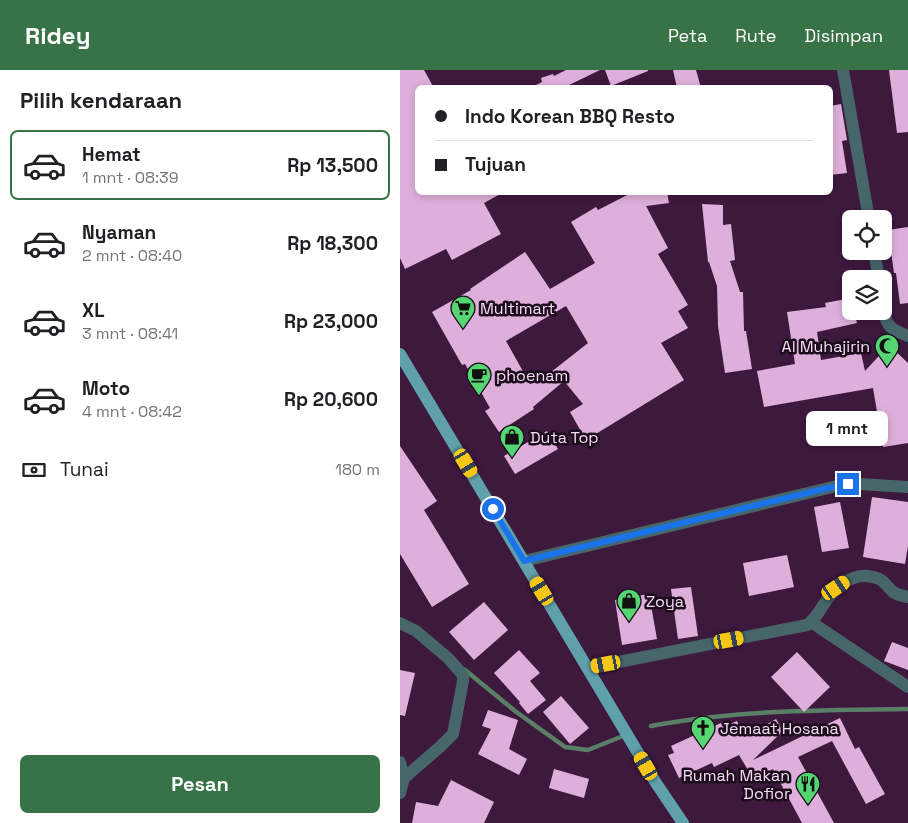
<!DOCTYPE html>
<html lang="id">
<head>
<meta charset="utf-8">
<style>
  :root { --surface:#fff; --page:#f6f6f6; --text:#202124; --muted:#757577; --line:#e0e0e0; --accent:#387247 }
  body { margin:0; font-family:"Space Grotesk",sans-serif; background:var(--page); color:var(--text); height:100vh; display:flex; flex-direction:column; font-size:19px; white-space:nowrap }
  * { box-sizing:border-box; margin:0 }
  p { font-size:16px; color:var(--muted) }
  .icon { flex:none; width:28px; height:28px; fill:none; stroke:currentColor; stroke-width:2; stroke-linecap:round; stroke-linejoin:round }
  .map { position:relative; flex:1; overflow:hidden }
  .side { display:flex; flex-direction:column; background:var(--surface); width:400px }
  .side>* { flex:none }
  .guide { position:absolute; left:15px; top:15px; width:418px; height:110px; border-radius:8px; box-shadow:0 2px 8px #0003; display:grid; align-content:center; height:110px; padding:0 20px; background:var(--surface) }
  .fabs { position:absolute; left:442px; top:140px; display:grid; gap:10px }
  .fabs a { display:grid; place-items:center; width:50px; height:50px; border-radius:8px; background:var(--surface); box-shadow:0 2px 8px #0003; font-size:25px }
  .end { position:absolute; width:22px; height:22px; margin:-11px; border:6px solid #1a73e8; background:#fff; box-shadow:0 0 0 2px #fff }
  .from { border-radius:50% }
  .bubble { position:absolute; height:35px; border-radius:8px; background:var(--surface); box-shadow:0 2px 8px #0003; font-size:16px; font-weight:600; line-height:35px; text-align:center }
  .car { position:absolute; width:15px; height:30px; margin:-15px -8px; border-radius:6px; box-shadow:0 0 4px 1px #0007; background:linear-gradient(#f5c518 24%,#345 0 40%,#f5c518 0 76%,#345 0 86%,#f5c518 0) }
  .guide b { display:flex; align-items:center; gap:18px; height:48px; font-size:19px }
  .guide b+b { border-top:1px solid var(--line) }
  .guide i { width:12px; height:12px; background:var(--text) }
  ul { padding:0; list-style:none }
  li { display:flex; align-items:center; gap:15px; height:70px; margin:0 10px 8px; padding:0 10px; border:2px solid transparent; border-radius:8px }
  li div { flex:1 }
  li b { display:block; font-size:19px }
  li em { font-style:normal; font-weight:600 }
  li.current { border-color:var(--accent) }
  li>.icon { width:45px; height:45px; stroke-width:1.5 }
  h2 { padding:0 20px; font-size:22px; line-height:60px }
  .pay { display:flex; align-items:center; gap:12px; height:55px; padding:0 20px; font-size:19px }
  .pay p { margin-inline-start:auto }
  .primary-button { display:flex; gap:10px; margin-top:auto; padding:10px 20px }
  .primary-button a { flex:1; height:58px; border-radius:8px; background:var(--accent); color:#fff; font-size:20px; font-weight:600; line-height:58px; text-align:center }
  header { display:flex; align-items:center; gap:30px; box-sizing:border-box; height:70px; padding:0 25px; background:var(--accent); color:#fff }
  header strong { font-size:24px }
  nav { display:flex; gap:28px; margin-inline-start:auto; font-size:18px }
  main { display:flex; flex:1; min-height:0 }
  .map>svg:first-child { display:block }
</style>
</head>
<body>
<header>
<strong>Ridey</strong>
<nav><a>Peta</a><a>Rute</a><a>Disimpan</a></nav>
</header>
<main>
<section class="side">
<h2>Pilih kendaraan</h2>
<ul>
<li class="current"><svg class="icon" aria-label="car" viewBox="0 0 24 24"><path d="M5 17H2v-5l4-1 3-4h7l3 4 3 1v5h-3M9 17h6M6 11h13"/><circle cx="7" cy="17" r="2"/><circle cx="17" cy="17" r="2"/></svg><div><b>Hemat</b><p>1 mnt · 08:39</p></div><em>Rp 13,500</em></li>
<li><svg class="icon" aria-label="car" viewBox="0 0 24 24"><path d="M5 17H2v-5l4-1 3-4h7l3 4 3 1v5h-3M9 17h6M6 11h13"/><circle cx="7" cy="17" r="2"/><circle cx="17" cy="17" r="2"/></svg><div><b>Nyaman</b><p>2 mnt · 08:40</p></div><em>Rp 18,300</em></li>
<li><svg class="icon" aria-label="car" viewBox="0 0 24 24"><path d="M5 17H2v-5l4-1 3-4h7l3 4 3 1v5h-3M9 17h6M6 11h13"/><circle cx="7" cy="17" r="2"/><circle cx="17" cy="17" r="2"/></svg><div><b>XL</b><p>3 mnt · 08:41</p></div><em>Rp 23,000</em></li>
<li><svg class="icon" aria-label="car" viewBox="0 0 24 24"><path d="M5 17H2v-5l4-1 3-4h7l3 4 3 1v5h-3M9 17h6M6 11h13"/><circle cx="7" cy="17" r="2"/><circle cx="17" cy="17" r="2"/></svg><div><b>Moto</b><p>4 mnt · 08:42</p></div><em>Rp 20,600</em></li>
</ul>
<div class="pay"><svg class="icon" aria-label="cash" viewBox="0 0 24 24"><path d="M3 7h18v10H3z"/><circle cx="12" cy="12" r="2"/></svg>Tunai<p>180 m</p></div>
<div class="primary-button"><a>Pesan</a></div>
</section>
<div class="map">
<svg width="508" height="753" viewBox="0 0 508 753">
  <rect width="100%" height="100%" fill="#3e193e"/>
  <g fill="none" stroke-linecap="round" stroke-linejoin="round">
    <g stroke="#597f64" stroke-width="4.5">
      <polyline points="65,600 115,641 165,677 188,680 223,666"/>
      <path d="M251,656C334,640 423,640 508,639"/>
    </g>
  </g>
  <g fill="#dfafdc" fill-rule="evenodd">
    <polygon points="0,0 24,0 34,18 18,18 18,122 104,122 84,133 101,164 52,190 46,179 5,199 0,188"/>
    <polygon points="166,0 200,0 163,18 130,18 142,12 141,8 153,4 154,6"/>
    <polygon points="205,0 248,0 248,1 211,16"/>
    <polygon points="273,0 296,0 301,18 277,18"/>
    <polygon points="489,0 508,0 508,62 497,63"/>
    <polygon points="441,34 447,70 442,71 447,103 430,105 430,36"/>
    <path d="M233,122H267L269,133L246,136L268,178L258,184L288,235L278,241L288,258L261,273L284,310L186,370L170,342L183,334L164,311L133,337L134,339L99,362L85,341L90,338L65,294L62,295L32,242L71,220L70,219L125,182L150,219L195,193L171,152L196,137L198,140ZM166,236L188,273L146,306L144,303L130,314L106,271Z"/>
    <polygon points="302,134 323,135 323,155 331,154 335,190 330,191 340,222 343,222 344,261 346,261 352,299 325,303 318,256 317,216 309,192 308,192"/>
    <polygon points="508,157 508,233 500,234 496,203 494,203 488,160"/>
    <polygon points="451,228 451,241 454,241 457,253 417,262 421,290 461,283 465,301 489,275 508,293 508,373 483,377 473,318 364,337 357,301 395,294 387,242 426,237 425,233"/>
    <polygon points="147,361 158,379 115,404 104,386"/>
    <polygon points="0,376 37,431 24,440 69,514 32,537 0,484"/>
    <polygon points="472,427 508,432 508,476 505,494 463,487"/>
    <polygon points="440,432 449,478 422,482 414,437"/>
    <polygon points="387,485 394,517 349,526 343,493"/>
    <polygon points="291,517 298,566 278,569 271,519"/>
    <polygon points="249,524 257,569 222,575 215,530"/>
    <polygon points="84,532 108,560 74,590 49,562"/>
    <polygon points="492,572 508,578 508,600 484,591"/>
    <polygon points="119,580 140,603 130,611 146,630 128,644 119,633 120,632 94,603"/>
    <polygon points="397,582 430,617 404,642 371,607"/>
    <polygon points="0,600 15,603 5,646 0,645"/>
    <polygon points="161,626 189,658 170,674 143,642"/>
    <polygon points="88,640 118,650 109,679 127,689 119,705 78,684 91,659 82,656"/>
    <polygon points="440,648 455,679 459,677 485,724 466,734 432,671 398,687 434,753 402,753 373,699 354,710 339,685 314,697 312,693 279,708 268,685 274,683 271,676 321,653 323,657 337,651 344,667 376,649 383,661 353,690"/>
    <polygon points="154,699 189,709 184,728 149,718"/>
    <polygon points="51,710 94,732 84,753 12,753 16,732 38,736"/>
  </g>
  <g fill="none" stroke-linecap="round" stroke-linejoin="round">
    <g stroke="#47666a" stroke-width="12">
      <polyline points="443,0 469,149"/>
      <polyline points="474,181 479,209"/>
      <path d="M484,241C486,258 494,260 508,266"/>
      <polyline points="124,491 437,416 459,414 508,417"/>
      <polyline points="411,552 508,617"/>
      <polyline points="0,553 16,561 48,588 63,605 63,611 53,664 41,676 4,708"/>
      <path d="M188,598L407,555C414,550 417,545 422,537C434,518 454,498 479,509C486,512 488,518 493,522C498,525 503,526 508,527"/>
      <polyline points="0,692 4,708 0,723"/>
    </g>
    <polyline stroke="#5fa0aa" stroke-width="12" points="0,284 256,713 283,753"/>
  </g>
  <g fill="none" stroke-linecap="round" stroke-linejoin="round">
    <polyline stroke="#1a73e8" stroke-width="6" points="93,439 124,491 424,419 448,414"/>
  </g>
  <defs>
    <symbol id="supermarket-pin" viewBox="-11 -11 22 30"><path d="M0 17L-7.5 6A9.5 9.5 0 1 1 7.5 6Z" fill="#55d672" stroke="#1c0c1c"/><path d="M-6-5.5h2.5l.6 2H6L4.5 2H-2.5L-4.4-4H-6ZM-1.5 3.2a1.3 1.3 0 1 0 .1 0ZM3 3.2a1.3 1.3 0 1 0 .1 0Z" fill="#111"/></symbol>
    <symbol id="mosque-pin" viewBox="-11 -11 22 30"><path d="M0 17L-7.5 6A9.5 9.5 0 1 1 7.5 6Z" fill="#55d672" stroke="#1c0c1c"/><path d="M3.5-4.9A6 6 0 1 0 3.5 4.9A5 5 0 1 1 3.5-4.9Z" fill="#111"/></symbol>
    <symbol id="cafe-pin" viewBox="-11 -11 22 30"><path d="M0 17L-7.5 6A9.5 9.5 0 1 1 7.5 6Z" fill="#55d672" stroke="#1c0c1c"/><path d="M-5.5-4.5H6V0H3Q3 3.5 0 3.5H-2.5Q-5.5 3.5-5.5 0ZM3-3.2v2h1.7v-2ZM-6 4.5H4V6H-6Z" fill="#111"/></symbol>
    <symbol id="shop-pin" viewBox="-11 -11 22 30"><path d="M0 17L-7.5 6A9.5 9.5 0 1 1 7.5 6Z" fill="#55d672" stroke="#1c0c1c"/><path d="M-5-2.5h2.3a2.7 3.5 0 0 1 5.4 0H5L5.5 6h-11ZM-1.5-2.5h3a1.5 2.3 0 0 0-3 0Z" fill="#111"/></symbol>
    <symbol id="church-pin" viewBox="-11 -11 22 30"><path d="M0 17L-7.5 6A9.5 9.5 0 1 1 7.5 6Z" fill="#55d672" stroke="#1c0c1c"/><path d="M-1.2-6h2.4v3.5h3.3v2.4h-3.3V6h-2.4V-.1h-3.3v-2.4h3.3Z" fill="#111"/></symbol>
    <symbol id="restaurant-pin" viewBox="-11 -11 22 30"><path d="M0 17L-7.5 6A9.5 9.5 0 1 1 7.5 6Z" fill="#55d672" stroke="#1c0c1c"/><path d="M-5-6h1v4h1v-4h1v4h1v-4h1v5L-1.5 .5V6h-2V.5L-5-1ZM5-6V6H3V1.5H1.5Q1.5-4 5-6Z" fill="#111"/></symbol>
  </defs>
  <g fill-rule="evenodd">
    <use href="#supermarket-pin" x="49" y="224" width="28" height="38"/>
    <use href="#mosque-pin" x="473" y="262" width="28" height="38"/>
    <use href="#cafe-pin" x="65" y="291" width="28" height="38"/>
    <use href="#shop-pin" x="98" y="353" width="28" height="38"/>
    <use href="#shop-pin" x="215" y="517" width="28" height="38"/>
    <use href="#church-pin" x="289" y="644" width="28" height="38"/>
    <use href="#restaurant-pin" x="394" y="700" width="28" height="38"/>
  </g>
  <g text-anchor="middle" stroke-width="5" stroke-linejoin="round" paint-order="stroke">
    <g font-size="16" fill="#f5dcf3" stroke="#1c0c1c" text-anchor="start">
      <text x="80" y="244">Multimart</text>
      <text x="470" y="282" text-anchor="end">Al Muhajirin</text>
      <text x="96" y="311">phoenam</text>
      <text x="130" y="373">Duta Top</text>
      <text x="246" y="537">Zoya</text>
      <text x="320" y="664">Jemaat Hosana</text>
      <text x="390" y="711" text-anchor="end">Rumah Makan<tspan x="390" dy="18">Dofior</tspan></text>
    </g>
  </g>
</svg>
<div class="fabs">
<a><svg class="icon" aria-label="locate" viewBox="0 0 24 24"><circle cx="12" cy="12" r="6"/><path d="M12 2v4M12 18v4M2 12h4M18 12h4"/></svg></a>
<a><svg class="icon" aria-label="layers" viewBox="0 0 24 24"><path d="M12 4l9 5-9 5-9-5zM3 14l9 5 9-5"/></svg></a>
</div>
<i class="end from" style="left:93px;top:439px"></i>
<i class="end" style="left:448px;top:414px"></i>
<div class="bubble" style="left:406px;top:341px;width:82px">1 mnt</div>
<i class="car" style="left:66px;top:393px;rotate:149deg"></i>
<i class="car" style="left:436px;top:518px;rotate:56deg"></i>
<i class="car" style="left:142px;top:521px;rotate:329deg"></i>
<i class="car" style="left:329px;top:570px;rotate:79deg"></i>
<i class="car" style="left:206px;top:594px;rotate:259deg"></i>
<i class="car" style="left:246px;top:696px;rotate:330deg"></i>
<div class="guide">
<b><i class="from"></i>Indo Korean BBQ Resto</b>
<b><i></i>Tujuan</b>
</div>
</div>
</main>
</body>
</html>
